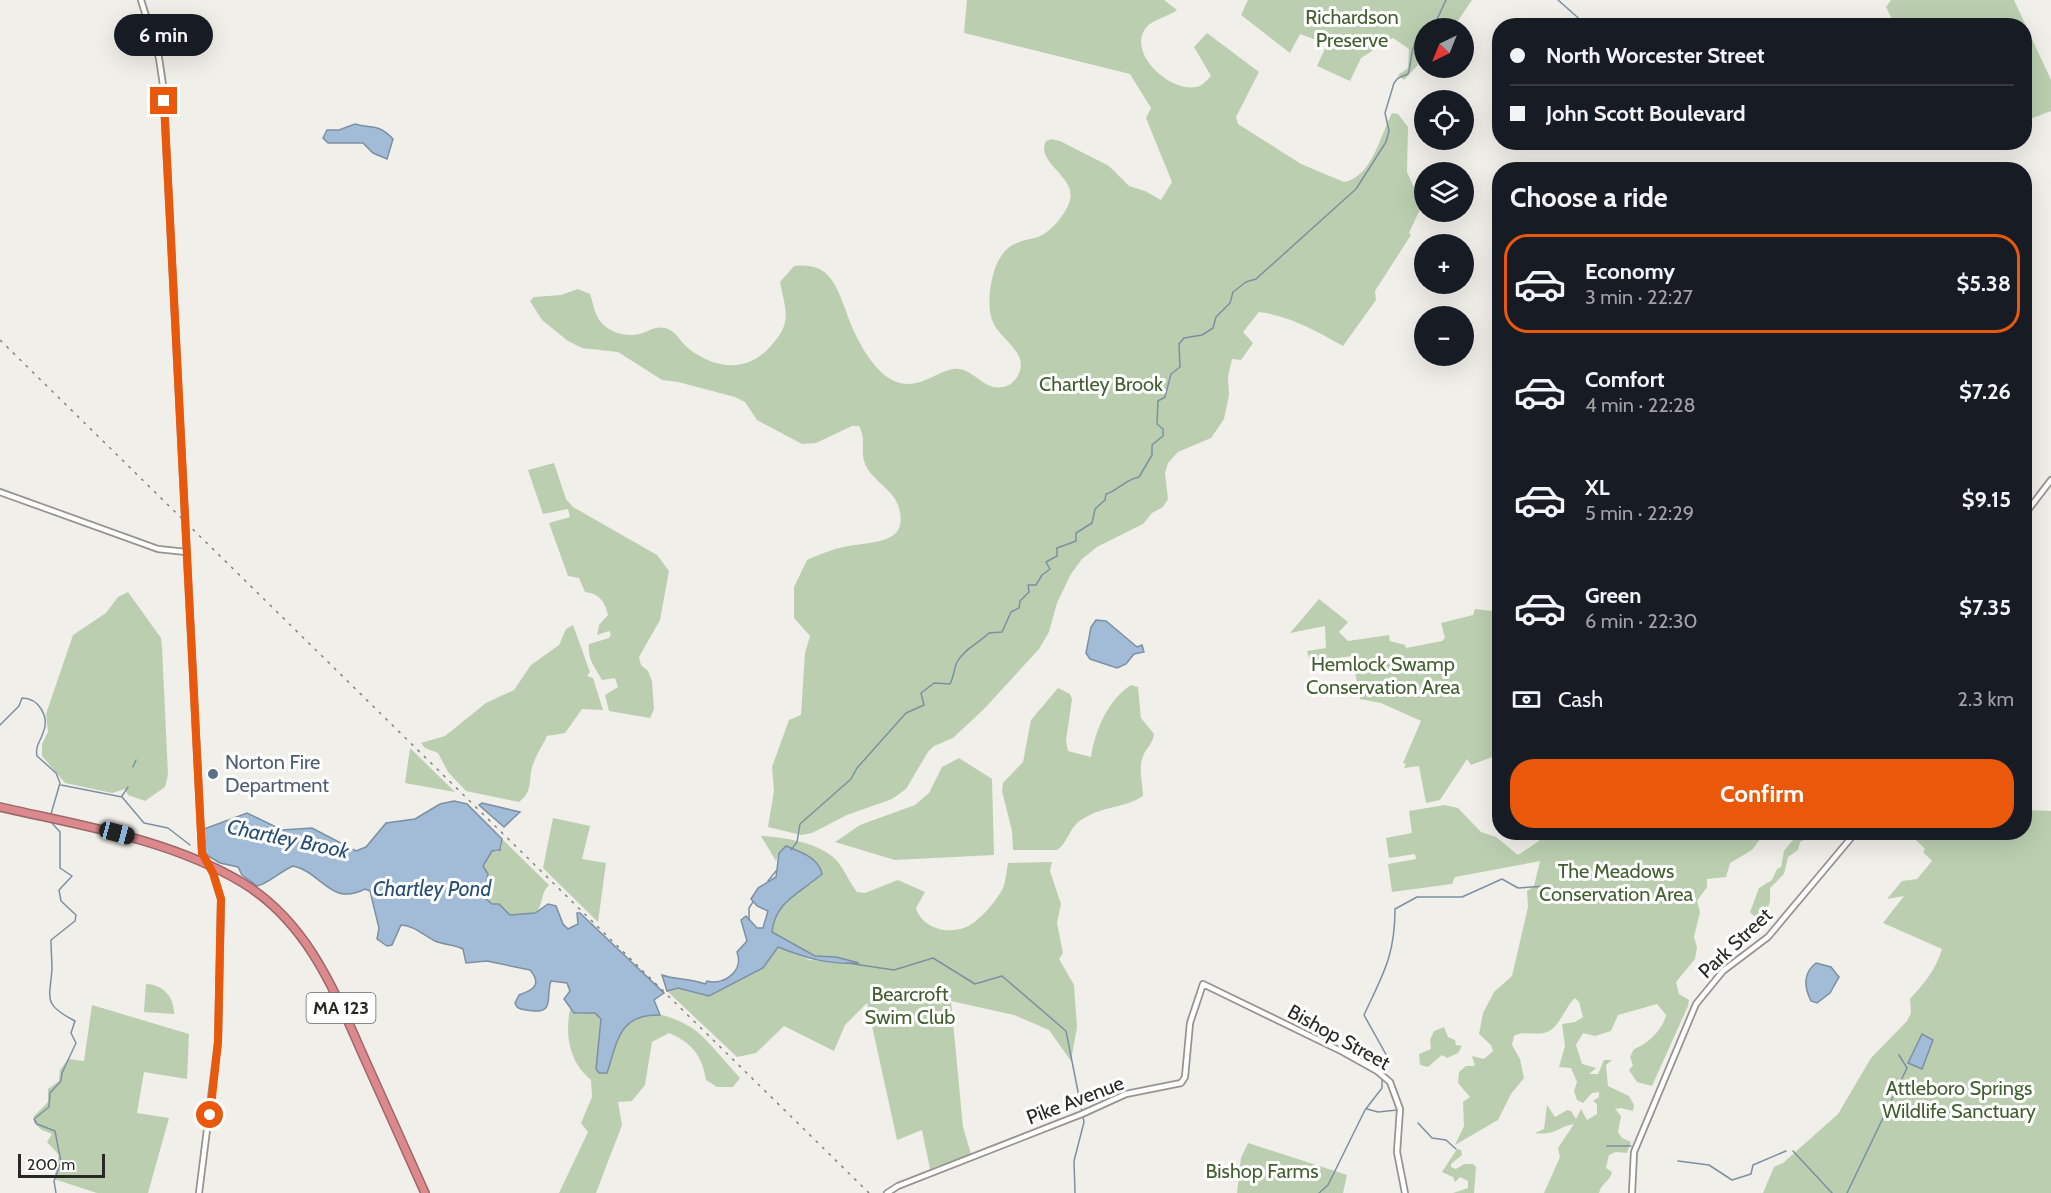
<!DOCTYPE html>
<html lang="en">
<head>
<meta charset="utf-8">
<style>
  :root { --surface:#171b24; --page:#242831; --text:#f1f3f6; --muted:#9ea1a6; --line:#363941; --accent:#ea580c }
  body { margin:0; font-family:Cabin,sans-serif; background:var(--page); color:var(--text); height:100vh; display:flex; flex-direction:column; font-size:22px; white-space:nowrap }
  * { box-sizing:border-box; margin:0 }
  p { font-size:20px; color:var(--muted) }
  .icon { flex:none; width:33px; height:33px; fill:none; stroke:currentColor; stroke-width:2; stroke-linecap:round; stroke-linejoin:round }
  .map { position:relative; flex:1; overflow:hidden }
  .details { position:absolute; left:1492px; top:162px; width:540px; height:678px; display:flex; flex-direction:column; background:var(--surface); border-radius:24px; box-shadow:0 6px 24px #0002 }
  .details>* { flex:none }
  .guide { position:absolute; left:1492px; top:18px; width:540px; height:132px; border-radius:24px; box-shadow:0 6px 24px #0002; display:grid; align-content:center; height:132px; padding:0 18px; background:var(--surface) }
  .needle { width:39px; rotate:223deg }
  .controls { position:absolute; left:1414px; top:18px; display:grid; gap:12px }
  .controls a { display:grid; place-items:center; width:60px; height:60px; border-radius:50%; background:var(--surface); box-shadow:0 6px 24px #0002; font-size:30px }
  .scale { position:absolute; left:18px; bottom:15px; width:87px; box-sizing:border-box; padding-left:6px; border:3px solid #282826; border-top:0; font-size:16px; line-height:21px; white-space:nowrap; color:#282826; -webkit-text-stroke:4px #fff; paint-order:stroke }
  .end { position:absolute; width:27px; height:27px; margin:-14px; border:8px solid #ea580c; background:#fff; box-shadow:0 0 0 3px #fff }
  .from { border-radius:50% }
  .bubble { position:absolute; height:42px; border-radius:21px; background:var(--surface); box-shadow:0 6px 24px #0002; font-size:20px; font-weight:700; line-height:42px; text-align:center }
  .car { position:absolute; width:18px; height:36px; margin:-18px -9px; border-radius:8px; box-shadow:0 0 4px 2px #0007; background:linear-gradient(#222 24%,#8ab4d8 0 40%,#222 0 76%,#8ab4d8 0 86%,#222 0) }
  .guide b { display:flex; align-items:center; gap:21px; height:57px; font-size:22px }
  .guide b+b { border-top:2px solid var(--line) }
  .guide i { width:15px; height:15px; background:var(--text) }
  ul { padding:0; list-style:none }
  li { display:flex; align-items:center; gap:18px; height:99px; margin:0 12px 9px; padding:0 6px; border:3px solid transparent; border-radius:24px }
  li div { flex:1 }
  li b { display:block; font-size:22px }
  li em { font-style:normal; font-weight:700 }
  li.on { border-color:var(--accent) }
  li>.icon { width:54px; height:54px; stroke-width:1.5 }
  h2 { padding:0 18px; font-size:27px; line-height:72px }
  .pay { display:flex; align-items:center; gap:15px; height:66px; padding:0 18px; font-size:22px }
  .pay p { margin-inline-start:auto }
  .cta { display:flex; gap:12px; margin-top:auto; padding:12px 18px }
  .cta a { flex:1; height:69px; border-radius:24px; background:var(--accent); color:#fff; font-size:24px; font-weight:700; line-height:69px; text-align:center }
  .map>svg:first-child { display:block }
</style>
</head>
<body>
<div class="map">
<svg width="2051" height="1193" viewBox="0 0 2051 1193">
  <rect width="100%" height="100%" fill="#f1efe9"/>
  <g fill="#bbcfb0">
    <path d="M967,0H1164L1177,10C1168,17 1152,19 1145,29C1128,55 1171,92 1196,87C1202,86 1207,80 1211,76L1194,47L1207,33L1259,72L1236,117L1238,124L1301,164L1344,182C1372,177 1380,136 1392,113L1398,114L1408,127L1407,172L1422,205L1409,233L1411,235L1375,291L1376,300L1343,346C1317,331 1290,316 1259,312L1243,332L1253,343L1241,360L1232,359L1228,377L1229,395L1224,419L1211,438L1178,452L1168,463L1165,473L1168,499L1163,507L1152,513L1143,524L1097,547L1082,559L1071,574L1057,603L1049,632L1039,649L984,709L953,738L934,746L928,752L906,789L892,799L847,815L812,833L801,835L768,827L774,791L772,767L789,720L801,715L805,653L810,636L794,618V587L807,560C822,553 838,547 855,545C880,541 910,541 898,505C892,488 869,479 864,461C861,448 866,438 859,426H852L816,443L802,444L757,420L745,402L735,397L678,382L662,380L618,352L582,348L568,341L542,320L530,301L534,297L561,295L578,289L590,294C592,300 593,305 595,311C601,331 625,339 643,333C650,330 657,326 665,328C677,331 679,341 688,348C714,369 746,373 769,348C793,322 786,313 780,282L794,266C829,262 836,284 846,311C854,336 877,383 906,384C924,385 937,372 953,369C973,366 982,391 1003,387C1009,386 1014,382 1017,377C1032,353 999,340 992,320C986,304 991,272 1000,258C1009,242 1023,241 1038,237C1050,233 1067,213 1070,200C1076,176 1035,163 1046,141L1052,139L1060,141L1109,166L1129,186L1145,191L1161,200L1172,182L1146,118L1151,108L1130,74L964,33Z"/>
    <polygon points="1248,0 1472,0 1453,28 1425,28 1425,61 1416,55 1418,65 1404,80 1398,75 1408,68 1409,49 1393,38 1361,58 1350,81 1317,66 1327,44 1300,34 1290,53 1241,15"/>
    <polygon points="1891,0 2014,0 2051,80 2051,111 2025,121 2025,26 1895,25 1886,7"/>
    <path d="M554,463L566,499L573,507L657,555L669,571L660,620L639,657L641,665L648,671L652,681L654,709L650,718L609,711L605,695L618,687L615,678L602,680C596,668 587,660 589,644L609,638L611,634L609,631L597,635L599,625L608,615C605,602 599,593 585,592L579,578L568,576L549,523L570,517L568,509L543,514L528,470Z"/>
    <polygon points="128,592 161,638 162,647 168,775 165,787 145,801 128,795 125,789 112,793 65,783 42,756 42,744 48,732 46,714 73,635 106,613 118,597"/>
    <polygon points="1319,599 1348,622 1339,632 1348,641 1389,635 1390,641 1405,645 1406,648 1442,641 1445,638 1441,623 1473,615 1475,609 1492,611 1500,608 1500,754 1471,765 1467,759 1440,800 1426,803 1419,766 1404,768 1406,764 1403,763 1421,721 1381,703 1360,699 1352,656 1310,662 1307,651 1326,648 1325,626 1290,633"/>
    <path d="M573,625L590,672L587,676L593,678L603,710L582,709L565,733L547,736C543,745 537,753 534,762C527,776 535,790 519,802L466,791L448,772L438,753L425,748L421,743L445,736L486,703L514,690L531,665L559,645L566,629Z"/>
    <path d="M1131,685L1138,687L1141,718L1154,734C1153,744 1146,748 1143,756C1138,770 1143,783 1143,796C1123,809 1104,805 1081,820C1069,828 1068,843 1057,850H1013L1012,831L1002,791L1003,783L1023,762L1031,720L1058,688L1070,694L1072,699L1066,741L1068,751L1091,757C1095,730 1108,700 1131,685Z"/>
    <polygon points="410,748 455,792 405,783"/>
    <polygon points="959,758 992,779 994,855 895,860 835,842 860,825 915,805 929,793 942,767"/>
    <path d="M1445,805L1458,808L1481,832L1496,837L1518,855L1539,841L1543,833H1765L1752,850L1730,863L1726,877L1707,879V887L1697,901L1700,912L1694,937L1697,947L1695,959L1676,982L1679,994L1689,1000L1688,1006L1652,1086L1637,1082L1629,1070L1633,1065L1630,1057L1634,1049C1648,1044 1663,1029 1666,1015L1657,1004L1618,1015L1611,1031L1595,1036L1583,1033L1576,1045L1582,1064L1596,1068L1589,1074H1598L1604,1060H1612L1606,1065L1608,1086L1629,1096L1634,1105L1633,1111L1621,1108L1615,1109L1621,1116L1618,1132L1622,1138L1631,1142L1627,1153L1616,1152L1609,1155L1606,1168L1612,1172C1611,1181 1600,1184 1599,1193H1544L1560,1157L1558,1148L1574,1124C1559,1126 1556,1136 1535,1133L1544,1129L1547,1105L1555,1117L1567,1110L1571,1111L1576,1119L1581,1109L1587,1120L1597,1114V1104L1593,1101L1599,1097V1092L1592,1093L1583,1103L1577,1100L1574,1091L1577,1082L1571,1068L1559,1067L1565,1046L1562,1024L1575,1022L1583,1017L1579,1002L1575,998C1566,1006 1562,1021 1552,1029C1540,1039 1525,1029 1514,1036L1512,1045L1520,1059L1524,1078L1511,1094L1498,1120L1455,1145L1464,1126L1463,1102L1470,1097L1458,1083L1459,1072L1466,1066H1475L1472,1056L1484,1059L1493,1051L1491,1045L1479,1034L1483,1013L1494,992L1512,976L1528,907L1527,891L1534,886L1540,861L1455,877L1452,884L1392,892L1388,864L1416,859L1415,854L1389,858L1386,838L1412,833L1409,811Z"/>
    <path d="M2025,810L2051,811V1193H1763L1774,1167L1783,1163L1838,1114L1871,1058L1907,1021L1911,1013L1910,999C1924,984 1936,969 1942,949L1883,923L1904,896L1887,899L1902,881L1917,879L1932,861L1923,852L1925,849L1909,833L2025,832Z"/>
    <polygon points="553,818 590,826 582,859 606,863 598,922 543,868"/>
    <polygon points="1806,832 1818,833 1800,842 1798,850 1788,857 1784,874 1770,888 1770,901 1764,921 1760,922 1750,912 1759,888 1772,880 1777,869 1781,867 1784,851 1792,841"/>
    <path d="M761,836C784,837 821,843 837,861C845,870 849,882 857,892L865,893L898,880L925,892L916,908C922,928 947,935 966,927C979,922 995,902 1002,890C1006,883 1006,872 1008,863L1052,862L1050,871L1061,904L1057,923L1063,953L1059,959L1074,985L1077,1027L1071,1061L1049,1030L1014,1015L951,1001L963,1127L971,1154L930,1169L922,1130L897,1140L867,1003L845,1025L834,1051L784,1026L756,1053L737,1057L667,991L678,988L710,996L763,968L778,947L810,960L856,963L836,957L815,956L772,932C775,907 792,894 813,883L779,853L776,861Z"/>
    <path d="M502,839L549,885C540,893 544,905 535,913L510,915L499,904H492L475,888L476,886L483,884V867L492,851L497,852L502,847Z"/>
    <path d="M146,984C163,985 174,996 174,1014L144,1012Z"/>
    <polygon points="92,1005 189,1034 187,1079 144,1072 137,1113 169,1118 148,1193 97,1193 54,1179 59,1155 47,1142 52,1134 42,1130 34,1123 34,1116 48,1102 48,1089 59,1081 60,1070 68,1059 84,1061"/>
    <path d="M570,1009C578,1017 585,1012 595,1013L601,1019L596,1068L611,1062C614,1048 619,1029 631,1020C651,1005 687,1021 703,1037C716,1050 728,1065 740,1078L733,1087H717L706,1080C702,1055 692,1043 669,1033L652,1042L645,1085L632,1101L618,1102L622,1125L596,1193H559L588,1132L581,1123L592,1097L591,1080C569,1062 565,1035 570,1009Z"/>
    <polygon points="1444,1027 1448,1037 1455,1040 1456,1045 1462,1046 1458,1053 1447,1058 1442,1055 1428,1067 1420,1065 1419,1054 1431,1049 1430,1040 1434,1031"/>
    <polygon points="1248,1143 1347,1175 1343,1193 1237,1193 1241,1158"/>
    <polygon points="1457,1149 1461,1150 1462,1155 1451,1164 1451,1167 1456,1169 1464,1164 1473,1164 1476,1167 1474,1193 1453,1193 1468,1188 1468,1181 1460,1177 1455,1182 1453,1177 1442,1172"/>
  </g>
  <g fill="#a2bcd8" stroke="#7d90a3" stroke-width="1.5">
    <path d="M355,124C372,129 378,123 393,139L387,159L373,153L363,143H328L323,138L327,130H339Z"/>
    <polygon points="1096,620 1106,621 1137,647 1142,645 1144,652 1134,654 1126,664 1117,668 1090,659 1086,653 1091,627"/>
    <path d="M454,801L467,804L502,839L500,850L492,851L483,866L488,874L486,883L476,886V890L492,904H499L510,915L535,913L548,904L556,906L563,924L568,929L578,924L577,913H580L664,993L654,1000L660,1015C619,1014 618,1040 607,1073H599L596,1069L601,1019L595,1013H574L564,999L570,991L567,983L551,981C545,997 557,1016 526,1010C520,1009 517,1009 515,1003L519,995C534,990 542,984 530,970L487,961L466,963L463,949C454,944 444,945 435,941C423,935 415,926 401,925L392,945L387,946L377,939L379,928L370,891L365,889C330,907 322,872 293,866C281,871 266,885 257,886L242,875L238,867L220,863L205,854L204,829L247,813L282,830L312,828L356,851L366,847L386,823L415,819L440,804Z"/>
    <polygon points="482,803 520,812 504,827 479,805"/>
    <path d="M786,846C801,852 819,858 822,874C801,893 775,901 772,932L815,956L836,957L859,963C828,965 806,958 778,947L763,968L709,996L678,988L667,991L662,975C676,980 690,978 705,984L707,981C725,986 744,970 737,952L747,941L741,920L746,916L757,928H763L768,911L757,906L751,899L758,888L776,877L779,853Z"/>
    <path d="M1816,963L1831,967L1839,977L1830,993L1817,1003L1811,1001C1804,987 1803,973 1816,963Z"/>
    <polygon points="1922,1034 1933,1040 1922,1069 1908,1063"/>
  </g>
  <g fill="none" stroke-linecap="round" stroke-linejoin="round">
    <g stroke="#7d90a3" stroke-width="1.5">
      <polyline points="1558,0 1585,24"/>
      <polyline points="1433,28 1446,0"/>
      <path d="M0,725L19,706L22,698C39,698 50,717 43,733C40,742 35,746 37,756L56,773L60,783L51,814"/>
      <polyline points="133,767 136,760"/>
      <polyline points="61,785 122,797 144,823 168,828 190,845"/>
      <polyline points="122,796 128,787"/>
      <path d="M51,822L60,832V868L72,876L59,890L61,901L76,915L75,921L51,940C51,950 52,960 52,969C50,999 42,1004 75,1021L71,1033L76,1043L62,1073L61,1081L50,1093L49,1107L34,1119L37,1124L55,1131L61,1162L54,1181L56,1193"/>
      <path d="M791,850L797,842L800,824L851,779L857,768L906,713L924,705L921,693L934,683L950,684C954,677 954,668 957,662C965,648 979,643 989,633L1002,632L1011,612L1019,608L1020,601L1029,592L1028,585H1036L1042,575L1050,569L1046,562L1057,556V548L1076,541V533L1092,523L1095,509L1105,500L1106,494C1119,490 1124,480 1139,477L1152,455V445L1163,436V429L1157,424L1158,401L1165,397L1171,374L1180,367L1179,344L1184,338L1202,335L1213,328L1216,317L1230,303L1233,292L1246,282L1256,279L1356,189L1386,142L1389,131L1385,113L1394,83L1398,78L1408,74C1412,62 1410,52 1416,41L1425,38"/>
      <polyline points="768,881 776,871"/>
      <polyline points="749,920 749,908 753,902"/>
      <polyline points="847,963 894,970 933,958 975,984 1002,976 1066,1031 1084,1122 1074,1161 1075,1193"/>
      <path d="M1386,1071L1388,1058L1364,1015C1383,974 1395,956 1395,909L1417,897H1462L1502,879L1518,888L1547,886"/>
      <polyline points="1367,1109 1378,1112 1397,1110"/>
      <polyline points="1418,1123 1432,1138 1446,1140 1456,1149"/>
      <polyline points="1607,1146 1631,1146"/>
      <polyline points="1793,1151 1832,1193"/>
      <polyline points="1678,1161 1709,1165 1732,1180 1751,1174 1753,1165 1786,1151"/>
      <polyline points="1319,1193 1328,1185 1365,1110 1382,1088 1382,1080"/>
      <polyline points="1847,1193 1907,1068 1899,1055"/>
    </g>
    <defs>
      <g id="secondary">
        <polyline points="141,0 159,58 163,85 202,853 213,873 221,899 218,1042 199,1193"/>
        <polyline points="0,492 158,549 186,552"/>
        <polyline points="2025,514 2051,480"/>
        <polyline points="887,1193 898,1186 1082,1114 1126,1094 1181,1083 1185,1077 1190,1023 1203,984 1343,1052 1377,1071 1390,1082 1400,1109 1397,1152 1405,1193"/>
        <polyline points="1632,1193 1634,1152 1696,1004 1723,971 1768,937 1856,832"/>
      </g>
      <path id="highway" d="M0,807C82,826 170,839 243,883C310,924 336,995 367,1064C386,1107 406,1150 425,1193"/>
    </defs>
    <use href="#secondary" stroke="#95948f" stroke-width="8"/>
    <use href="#highway" stroke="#9d6769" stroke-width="10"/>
    <use href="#secondary" stroke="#fff" stroke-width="4.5"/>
    <use href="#highway" stroke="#dc898d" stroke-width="7"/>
    <polyline stroke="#84837f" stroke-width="1.5" stroke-dasharray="3 6" stroke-linecap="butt" points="0,340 869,1193"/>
  </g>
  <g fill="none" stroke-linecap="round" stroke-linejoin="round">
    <polyline stroke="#ea580c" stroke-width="8" points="164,101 202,853 213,873 221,899 218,1042 210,1115"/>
  </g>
  <circle fill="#5c6f8a" stroke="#fff" stroke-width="2" cx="213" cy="774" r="6"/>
  <g text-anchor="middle" stroke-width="6" stroke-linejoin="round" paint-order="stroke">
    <rect fill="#fff" stroke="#686867" stroke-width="1.5" x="306.5" y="993" width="69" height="30" rx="4.5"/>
    <g font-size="18" font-weight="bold" fill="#282826">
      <text x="341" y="1014">MA 123</text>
    </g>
    <g font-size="20" fill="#435f31" stroke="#fff">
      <text x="1352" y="24">Richardson<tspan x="1352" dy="23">Preserve</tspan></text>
      <text x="1101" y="391">Chartley Brook</text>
      <text x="1383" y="671">Hemlock Swamp<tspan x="1383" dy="23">Conservation Area</tspan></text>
      <text x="1616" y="878">The Meadows<tspan x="1616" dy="23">Conservation Area</tspan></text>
      <text x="910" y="1001">Bearcroft<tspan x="910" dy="23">Swim Club</tspan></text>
      <text x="1959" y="1095">Attleboro Springs<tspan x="1959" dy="23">Wildlife Sanctuary</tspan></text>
      <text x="1262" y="1178">Bishop Farms</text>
    </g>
    <g font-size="20" fill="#4e5e75" stroke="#fff" text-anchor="start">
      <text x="225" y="769">Norton Fire<tspan x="225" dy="23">Department</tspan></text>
    </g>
    <g font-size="20" fill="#282826" stroke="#fff">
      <text transform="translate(1735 943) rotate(-43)" y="7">Park Street</text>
      <text transform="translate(1339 1037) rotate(29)" y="7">Bishop Street</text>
      <text transform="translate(1075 1100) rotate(-21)" y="7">Pike Avenue</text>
    </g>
    <g font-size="21" font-style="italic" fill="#284f75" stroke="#fff">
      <text transform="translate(288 839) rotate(12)" y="7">Chartley Brook</text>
      <text x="432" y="896">Chartley Pond</text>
    </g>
  </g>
</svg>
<div class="controls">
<a><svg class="needle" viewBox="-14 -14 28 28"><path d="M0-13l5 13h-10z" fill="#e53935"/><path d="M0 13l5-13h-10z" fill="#9ea1a6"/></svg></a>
<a><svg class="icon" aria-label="locate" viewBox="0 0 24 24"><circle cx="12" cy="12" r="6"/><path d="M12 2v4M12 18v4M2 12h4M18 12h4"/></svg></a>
<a><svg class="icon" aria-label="layers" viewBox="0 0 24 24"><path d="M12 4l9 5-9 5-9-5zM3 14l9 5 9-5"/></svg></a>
<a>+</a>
<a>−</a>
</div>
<div class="scale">200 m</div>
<i class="end from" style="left:210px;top:1115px"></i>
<i class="end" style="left:164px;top:101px"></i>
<div class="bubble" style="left:114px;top:14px;width:99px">6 min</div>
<i class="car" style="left:117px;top:833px;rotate:105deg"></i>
<div class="guide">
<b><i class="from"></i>North Worcester Street</b>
<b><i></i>John Scott Boulevard</b>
</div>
<section class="details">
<h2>Choose a ride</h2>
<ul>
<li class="on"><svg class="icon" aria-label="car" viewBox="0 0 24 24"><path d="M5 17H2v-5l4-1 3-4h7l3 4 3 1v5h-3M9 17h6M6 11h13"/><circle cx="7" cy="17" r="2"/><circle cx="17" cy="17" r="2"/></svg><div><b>Economy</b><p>3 min · 22:27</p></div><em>$5.38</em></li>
<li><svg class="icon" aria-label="car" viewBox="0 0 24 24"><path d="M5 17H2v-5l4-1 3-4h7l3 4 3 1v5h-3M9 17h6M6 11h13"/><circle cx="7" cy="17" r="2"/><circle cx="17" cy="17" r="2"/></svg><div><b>Comfort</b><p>4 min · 22:28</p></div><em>$7.26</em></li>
<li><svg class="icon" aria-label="car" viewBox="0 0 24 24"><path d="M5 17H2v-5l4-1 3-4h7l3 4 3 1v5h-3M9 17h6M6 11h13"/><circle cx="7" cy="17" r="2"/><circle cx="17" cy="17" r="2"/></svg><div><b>XL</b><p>5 min · 22:29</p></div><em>$9.15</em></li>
<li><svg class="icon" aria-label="car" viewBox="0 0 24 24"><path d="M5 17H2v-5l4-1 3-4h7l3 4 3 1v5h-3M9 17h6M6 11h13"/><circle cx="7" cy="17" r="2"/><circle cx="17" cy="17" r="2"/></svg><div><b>Green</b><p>6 min · 22:30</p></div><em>$7.35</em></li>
</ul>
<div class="pay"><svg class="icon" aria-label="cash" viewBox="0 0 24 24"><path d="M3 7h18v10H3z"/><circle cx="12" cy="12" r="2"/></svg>Cash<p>2.3 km</p></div>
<div class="cta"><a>Confirm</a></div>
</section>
</div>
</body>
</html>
